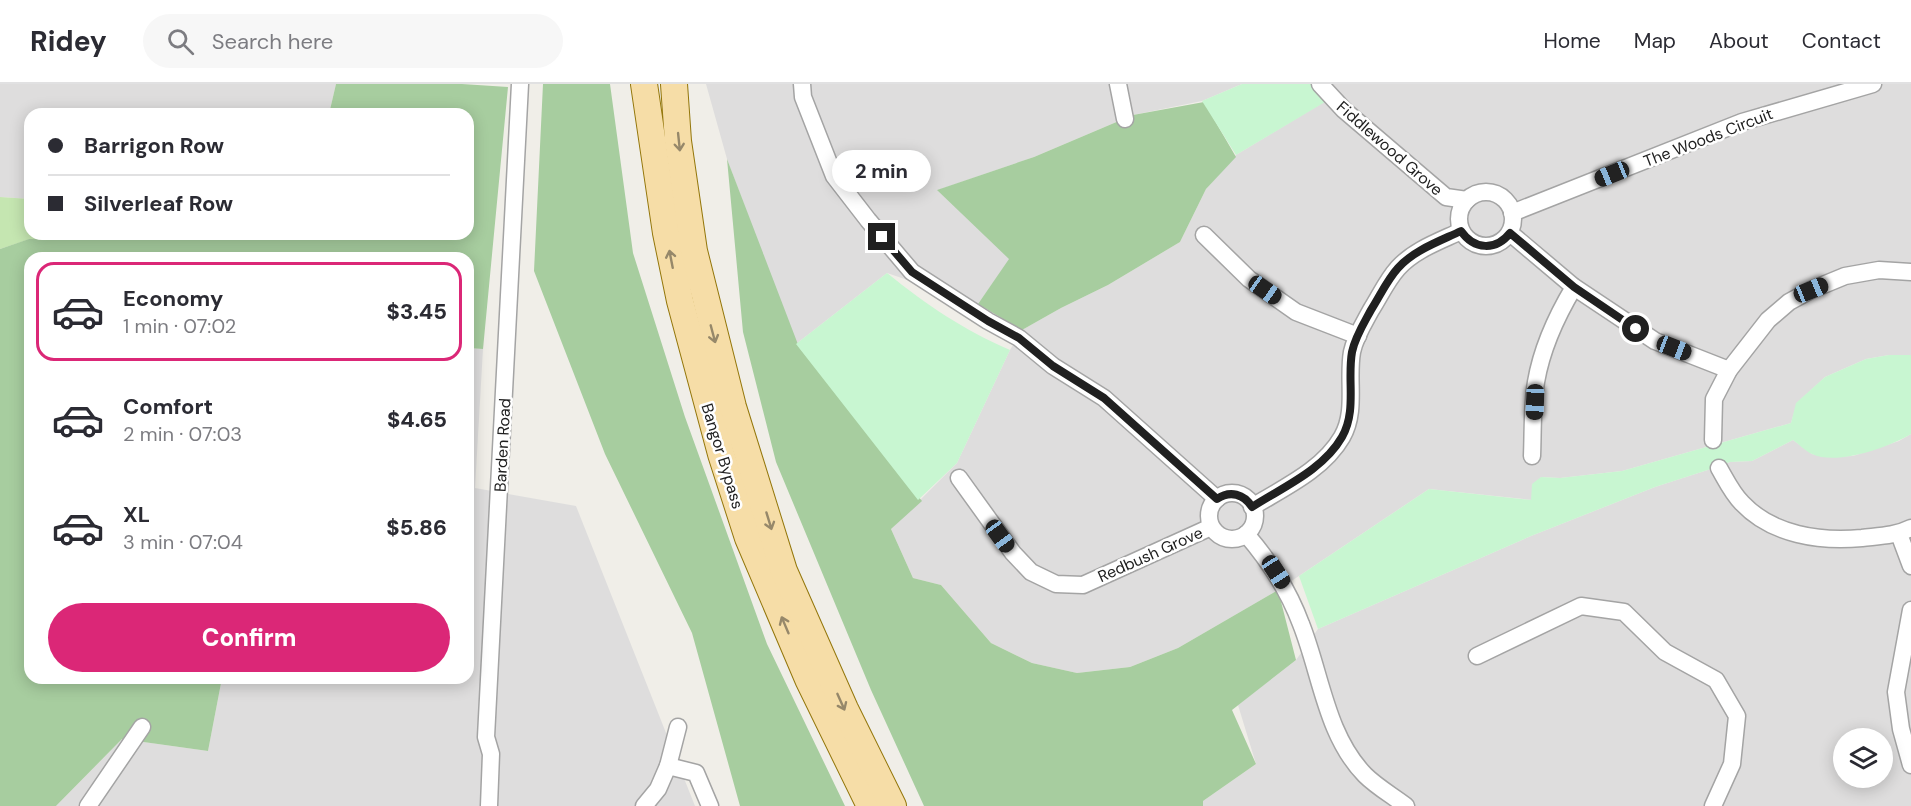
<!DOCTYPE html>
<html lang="en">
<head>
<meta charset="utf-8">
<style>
  :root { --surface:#fff; --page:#f7f7f7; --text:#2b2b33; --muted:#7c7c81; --line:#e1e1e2; --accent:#db2777 }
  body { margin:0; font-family:"DM Sans",sans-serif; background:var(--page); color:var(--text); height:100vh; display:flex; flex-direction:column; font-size:22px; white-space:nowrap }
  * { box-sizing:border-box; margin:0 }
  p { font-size:20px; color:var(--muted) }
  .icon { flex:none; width:33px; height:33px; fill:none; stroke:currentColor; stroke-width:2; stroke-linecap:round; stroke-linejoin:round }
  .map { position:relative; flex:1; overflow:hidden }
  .panel { position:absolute; left:24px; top:168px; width:450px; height:432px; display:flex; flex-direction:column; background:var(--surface); border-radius:18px; box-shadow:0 3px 15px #0003 }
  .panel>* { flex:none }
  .guide { position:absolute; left:24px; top:24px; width:450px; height:132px; border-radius:18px; box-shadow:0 3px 15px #0003; display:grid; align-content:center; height:132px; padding:0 24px; background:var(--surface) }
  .tools { position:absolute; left:1833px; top:644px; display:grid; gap:12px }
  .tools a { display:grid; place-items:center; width:60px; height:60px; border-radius:50%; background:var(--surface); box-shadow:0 3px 15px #0003; font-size:30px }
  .end { position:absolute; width:27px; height:27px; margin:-14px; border:8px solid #202020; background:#fff; box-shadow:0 0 0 3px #fff }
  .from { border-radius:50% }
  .bubble { position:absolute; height:42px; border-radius:21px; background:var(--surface); box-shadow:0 3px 15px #0003; font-size:20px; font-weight:800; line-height:42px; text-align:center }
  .car { position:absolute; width:18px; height:36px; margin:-18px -9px; border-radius:8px; box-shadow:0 0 4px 2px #0007; background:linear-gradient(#222 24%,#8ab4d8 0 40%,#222 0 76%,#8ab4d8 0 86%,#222 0) }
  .guide b { display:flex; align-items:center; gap:21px; height:57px; font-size:22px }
  .guide b+b { border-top:2px solid var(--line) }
  .guide i { width:15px; height:15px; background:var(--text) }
  ul { padding:10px 0 0; list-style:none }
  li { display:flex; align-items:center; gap:18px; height:99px; margin:0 12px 9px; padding:0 12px; border:3px solid transparent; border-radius:18px }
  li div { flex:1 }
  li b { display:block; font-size:22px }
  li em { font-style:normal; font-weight:800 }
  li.on { border-color:var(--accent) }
  li>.icon { width:54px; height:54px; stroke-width:1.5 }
  .cta { display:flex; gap:12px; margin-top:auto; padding:12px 24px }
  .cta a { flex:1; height:69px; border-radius:36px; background:var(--accent); color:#fff; font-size:24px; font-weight:800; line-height:69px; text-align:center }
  header { display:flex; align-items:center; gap:36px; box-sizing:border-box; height:84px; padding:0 30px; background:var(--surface); border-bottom:2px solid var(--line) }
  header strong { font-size:28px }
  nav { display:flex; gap:33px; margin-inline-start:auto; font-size:21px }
  .search { width:420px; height:54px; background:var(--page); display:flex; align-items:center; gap:15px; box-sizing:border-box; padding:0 21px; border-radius:33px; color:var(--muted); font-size:22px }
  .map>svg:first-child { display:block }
</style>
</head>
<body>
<header>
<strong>Ridey</strong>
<div class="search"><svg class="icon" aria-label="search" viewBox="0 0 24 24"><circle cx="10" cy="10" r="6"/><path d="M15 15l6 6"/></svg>Search here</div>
<nav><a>Home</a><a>Map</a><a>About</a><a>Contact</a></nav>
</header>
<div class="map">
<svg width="1911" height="722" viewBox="0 0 1911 722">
  <rect width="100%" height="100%" fill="#f0eee8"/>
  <g fill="#dedddd" fill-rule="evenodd">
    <polygon points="0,0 336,0 329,30 30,30 30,115 0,113"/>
    <polygon points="706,0 1242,0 1202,17 1133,31 1034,73 938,106 1010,175 978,220 887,189 796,260 727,75"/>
    <polygon points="1312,0 1911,0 1911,271 1889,271 1866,275 1825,293 1797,319 1791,339 1622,387 1560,394 1541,393 1532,416 1429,405 1278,506 1178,564 1130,583 1077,589 1032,579 991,559 941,501 913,494 891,445 957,379 1010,266 1022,246 1061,224 1108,201 1180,158 1206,105 1236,71 1324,18"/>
    <polygon points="468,264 483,265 475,404 576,422 695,722 56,722 122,655 208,667 222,594 468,594"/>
    <path d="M1911,350V722H1203V717L1256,680L1238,621L1296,576L1318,545L1531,452L1655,403L1717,383L1730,378L1752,377L1793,356L1812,370L1826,373L1853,372L1899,357ZM1844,654H1882V693H1844Z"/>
  </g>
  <polygon fill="#c5e6b1" points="0,113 30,115 30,150 138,150 128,156 30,155 0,165"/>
  <g fill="#a7cd9f">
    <polygon points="336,0 462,0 508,3 483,265 468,264 468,174 30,174 30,594 222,594 208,667 122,655 56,722 0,722 0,165 29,155 128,156 138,150 468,150 468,30 329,30"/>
    <polygon points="543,0 610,0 633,169 685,333 767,560 845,722 740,722 692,549 605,370 534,187"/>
    <polygon points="1204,18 1236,73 1206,105 1180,158 1108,201 1061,224 1022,246 978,220 1009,175 937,106 1034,73 1133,31"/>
    <polygon points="727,75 799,263 922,417 891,445 913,494 941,501 991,559 1032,579 1077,589 1130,583 1178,564 1278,506 1296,576 1232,626 1256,680 1203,717 1203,722 924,722 871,606 776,378 743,248"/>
  </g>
  <g fill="#c8f6d1">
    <polygon points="1242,0 1312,0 1325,18 1236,71 1202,17"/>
    <path d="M887,189C928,222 962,245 1010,266L957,379L918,416L796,260Z"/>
    <path d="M1889,271H1911V350C1889,363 1837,382 1812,370C1805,367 1799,360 1793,356L1752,377L1730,378L1717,383L1655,403L1531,452L1318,545L1299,492L1429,405L1531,416L1532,400L1541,393L1560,394L1622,387L1791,339L1796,319L1825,293L1866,275Z"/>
  </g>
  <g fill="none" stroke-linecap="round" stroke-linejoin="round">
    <defs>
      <g id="minor">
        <polyline points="802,0 803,13 834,92 868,136 912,188 988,237 1019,254 1053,282 1104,314 1217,415"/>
        <polyline points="1118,0 1125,35"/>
        <polyline points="1320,0 1344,26 1446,113 1467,116"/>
        <circle cx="1486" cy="135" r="27"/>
        <polyline points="1512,129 1742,38 1873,0"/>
        <polyline points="1510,149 1574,203 1655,257 1729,286"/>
        <polyline points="1204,151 1249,195 1296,228 1358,252"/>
        <polyline points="1713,356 1714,315 1729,286 1768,236 1789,218 1811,206 1845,192 1879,186 1911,188"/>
        <path d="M1532,372C1533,348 1532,322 1536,298C1542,263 1556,233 1574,203"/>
        <path d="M1719,384C1726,396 1732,409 1742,419C1772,451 1820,458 1862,454C1879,452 1895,452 1911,444"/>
        <polyline points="959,394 1013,469 1031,488 1056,500 1083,501 1211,443"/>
        <circle cx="1232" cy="432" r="23"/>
        <path d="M1252,423C1283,404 1323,386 1342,353C1357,327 1347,296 1352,268C1355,253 1364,239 1371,226C1380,212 1387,196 1398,184C1414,166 1440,157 1461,147"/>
        <path d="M1246,450C1270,478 1288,505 1301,540C1321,590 1326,651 1365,691C1377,703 1393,712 1406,722"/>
        <polyline points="1899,450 1911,482"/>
        <polyline points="1911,526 1896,608 1901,645 1911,681"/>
        <polyline points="1477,572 1581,522 1624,528 1665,568 1716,596 1737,632 1732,680 1713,722"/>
        <polyline points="668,682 678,643"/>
        <polyline points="88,722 142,643"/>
        <polyline points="489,722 491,670 486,653 520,0"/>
        <polyline points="644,722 658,705 668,682 696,689 710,722"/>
      </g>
      <g id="primary">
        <polyline points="644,0 666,149 680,217 721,370 748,454 808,595 870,722"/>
        <polyline points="674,0 678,57 694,167 733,323 784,487 845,625 893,722"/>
      </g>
    </defs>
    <use href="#minor" stroke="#a4a4a4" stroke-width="19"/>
    <use href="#primary" stroke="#93760a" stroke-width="28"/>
    <use href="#minor" stroke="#fff" stroke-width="16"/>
    <use href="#primary" stroke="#f6dda7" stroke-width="26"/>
  </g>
  <defs><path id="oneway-shaft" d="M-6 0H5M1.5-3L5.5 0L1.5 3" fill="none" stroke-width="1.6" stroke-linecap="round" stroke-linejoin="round" transform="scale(1.5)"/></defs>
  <g stroke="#96886a">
    <use href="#oneway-shaft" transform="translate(679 58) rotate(84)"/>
    <use href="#oneway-shaft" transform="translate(671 175) rotate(-101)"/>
    <use href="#oneway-shaft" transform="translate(713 250) rotate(75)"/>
    <use href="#oneway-shaft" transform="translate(769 437) rotate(73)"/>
    <use href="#oneway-shaft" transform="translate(785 541) rotate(-113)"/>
    <use href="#oneway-shaft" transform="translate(841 618) rotate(66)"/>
  </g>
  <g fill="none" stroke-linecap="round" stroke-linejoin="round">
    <path stroke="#202020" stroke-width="8" d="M882,153L912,188L988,237L1019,254L1053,282L1104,314L1217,415C1230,406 1244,410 1252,423C1283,403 1323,386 1342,353C1357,327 1347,296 1352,268C1355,253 1364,239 1371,226C1380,212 1387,196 1398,184C1414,166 1440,157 1461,147C1474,166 1496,167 1510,149L1574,203L1636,245"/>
  </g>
  <g text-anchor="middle" stroke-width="5" stroke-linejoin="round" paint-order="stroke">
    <g font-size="16" fill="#202020" stroke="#fff">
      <text transform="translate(1708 53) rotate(-21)" y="6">The Woods Circuit</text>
      <text transform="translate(1390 64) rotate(41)" y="6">Fiddlewood Grove</text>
      <text transform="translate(502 361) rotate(-87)" y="6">Barden Road</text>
      <text transform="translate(723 372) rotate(73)" y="6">Bangor Bypass</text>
      <text transform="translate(1150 470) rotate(-24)" y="6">Redbush Grove</text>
    </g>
  </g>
</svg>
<div class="tools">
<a><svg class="icon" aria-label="layers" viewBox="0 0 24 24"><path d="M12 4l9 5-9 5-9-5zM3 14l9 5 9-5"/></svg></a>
</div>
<i class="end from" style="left:1636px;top:245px"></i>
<i class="end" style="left:882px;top:153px"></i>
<div class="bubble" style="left:832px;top:66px;width:99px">2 min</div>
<i class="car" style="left:1612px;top:90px;rotate:248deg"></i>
<i class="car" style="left:1265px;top:206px;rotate:125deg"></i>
<i class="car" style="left:1811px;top:206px;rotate:68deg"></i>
<i class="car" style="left:1674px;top:264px;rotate:111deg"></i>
<i class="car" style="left:1535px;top:318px;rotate:182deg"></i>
<i class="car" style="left:1000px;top:452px;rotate:144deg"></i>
<i class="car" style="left:1276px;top:488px;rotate:147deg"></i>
<div class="guide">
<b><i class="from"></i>Barrigon Row</b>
<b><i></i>Silverleaf Row</b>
</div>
<section class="panel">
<ul>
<li class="on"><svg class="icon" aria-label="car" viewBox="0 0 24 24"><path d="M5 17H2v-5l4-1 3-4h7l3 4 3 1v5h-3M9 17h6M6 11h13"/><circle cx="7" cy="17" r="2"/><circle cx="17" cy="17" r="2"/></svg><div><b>Economy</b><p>1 min · 07:02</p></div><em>$3.45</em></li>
<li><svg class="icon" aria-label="car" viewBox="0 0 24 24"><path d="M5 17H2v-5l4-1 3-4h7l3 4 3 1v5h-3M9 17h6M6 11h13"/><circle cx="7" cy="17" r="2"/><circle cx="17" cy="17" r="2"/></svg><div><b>Comfort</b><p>2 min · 07:03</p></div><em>$4.65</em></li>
<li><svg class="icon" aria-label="car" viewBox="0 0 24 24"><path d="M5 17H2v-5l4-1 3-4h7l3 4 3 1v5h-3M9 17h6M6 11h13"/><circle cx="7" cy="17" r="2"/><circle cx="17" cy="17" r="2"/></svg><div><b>XL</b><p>3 min · 07:04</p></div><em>$5.86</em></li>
</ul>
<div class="cta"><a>Confirm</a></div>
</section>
</div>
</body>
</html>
